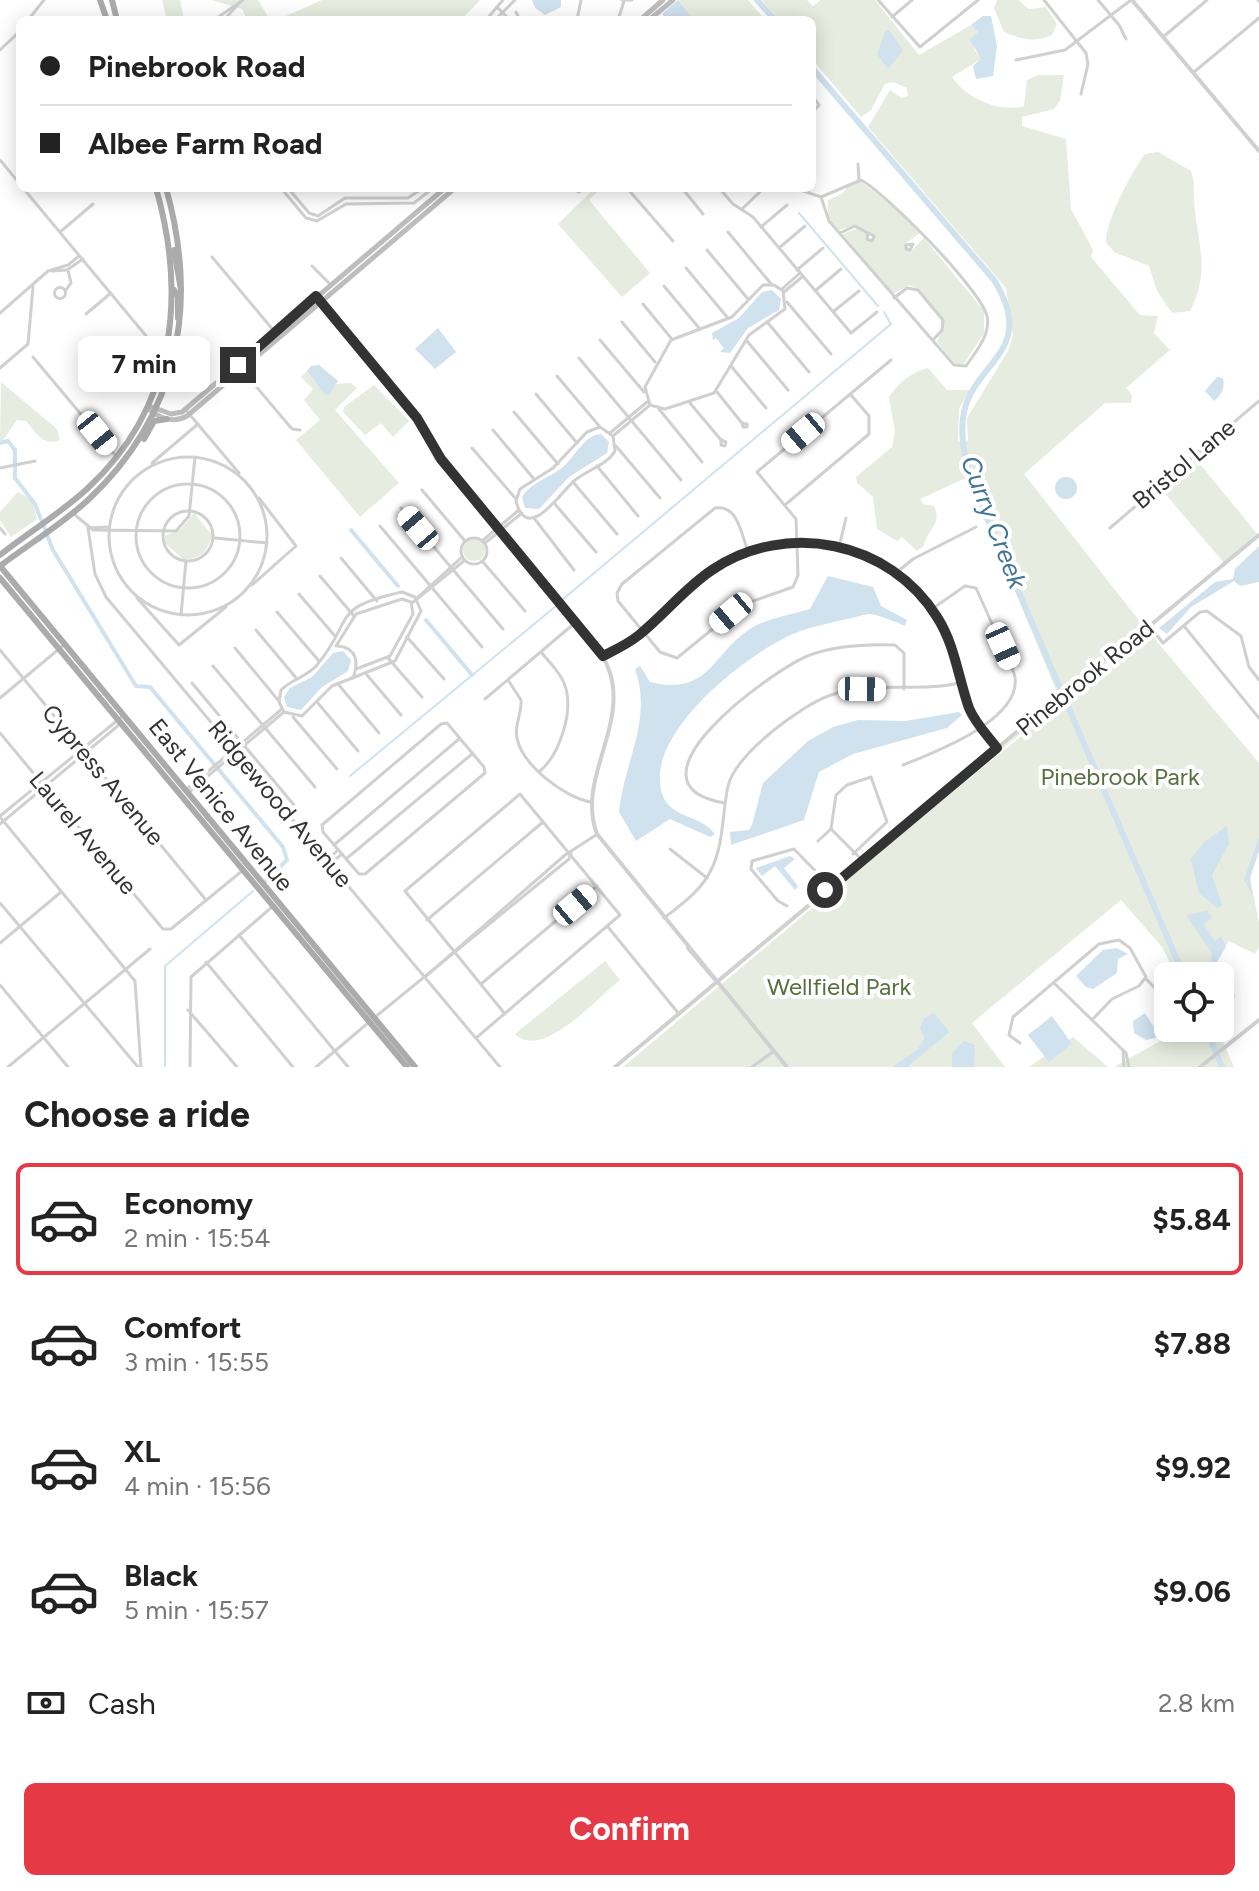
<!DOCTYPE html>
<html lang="en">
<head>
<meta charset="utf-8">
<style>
  :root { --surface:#fff; --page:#f2f2f2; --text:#222; --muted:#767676; --line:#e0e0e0; --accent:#e63946 }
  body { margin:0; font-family:Figtree,sans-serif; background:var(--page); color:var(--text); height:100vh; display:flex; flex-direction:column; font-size:30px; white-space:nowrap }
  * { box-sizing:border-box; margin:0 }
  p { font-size:26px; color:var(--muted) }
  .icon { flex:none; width:44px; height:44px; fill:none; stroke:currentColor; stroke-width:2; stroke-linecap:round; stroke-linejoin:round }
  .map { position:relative; height:1067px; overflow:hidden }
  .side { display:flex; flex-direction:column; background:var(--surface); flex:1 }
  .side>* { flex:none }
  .top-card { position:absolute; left:16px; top:16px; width:800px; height:176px; border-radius:12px; box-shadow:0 4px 20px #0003; display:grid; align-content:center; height:176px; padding:0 24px; background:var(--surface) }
  .buttons { position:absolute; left:1154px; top:962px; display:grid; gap:16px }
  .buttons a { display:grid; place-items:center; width:80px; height:80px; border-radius:12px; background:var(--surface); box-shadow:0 4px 20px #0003; font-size:40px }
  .end { position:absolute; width:36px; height:36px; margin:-18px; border:10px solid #333; background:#fff; box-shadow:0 0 0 4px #fff }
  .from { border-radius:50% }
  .bubble { position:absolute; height:56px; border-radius:12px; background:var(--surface); box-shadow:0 4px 20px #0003; font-size:26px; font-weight:700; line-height:56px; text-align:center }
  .car { position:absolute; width:24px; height:48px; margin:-24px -12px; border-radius:10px; box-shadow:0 0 6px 2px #0007; background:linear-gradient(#fff 24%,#345 0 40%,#fff 0 76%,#345 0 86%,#fff 0) }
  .top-card b { display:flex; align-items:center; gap:28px; height:76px; font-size:30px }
  .top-card b+b { border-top:2px solid var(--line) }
  .top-card i { width:20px; height:20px; background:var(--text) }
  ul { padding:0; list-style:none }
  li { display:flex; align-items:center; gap:24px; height:112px; margin:0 16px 12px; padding:0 8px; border:4px solid transparent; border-radius:12px }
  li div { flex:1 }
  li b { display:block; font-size:30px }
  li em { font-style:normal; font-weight:700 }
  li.on { border-color:var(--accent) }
  li>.icon { width:72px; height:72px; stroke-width:1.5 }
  h2 { padding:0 24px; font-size:36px; line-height:96px }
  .pay { display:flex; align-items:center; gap:20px; height:88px; padding:0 24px; font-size:30px }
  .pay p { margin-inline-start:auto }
  .button { display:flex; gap:16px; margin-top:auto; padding:16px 24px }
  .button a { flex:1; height:92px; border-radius:12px; background:var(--accent); color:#fff; font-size:32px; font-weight:700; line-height:92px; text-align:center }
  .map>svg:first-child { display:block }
</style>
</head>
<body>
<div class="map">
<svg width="1259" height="1067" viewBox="0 0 1259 1067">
  <rect width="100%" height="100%" fill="#fff"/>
  <g fill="#e6ecdf">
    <polygon points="162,0 180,0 184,20 167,20"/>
    <polygon points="211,0 258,0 270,20 247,20 242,9"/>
    <polygon points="322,0 480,0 461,20 277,20"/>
    <polygon points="678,0 748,0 765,20 694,20"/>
    <path d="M762,0H807L813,6L821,0H875L919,55L971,25L978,32L974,49L981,59L952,77C966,98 999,113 1024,106L1027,80L1038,75H1064L1060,101L1054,109L1022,117V126L1066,139L1071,209L1093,250L1091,257L1140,315L1158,316L1154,333L1170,350L1126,388L1132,395L1131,403H1105L1024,474L1145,628L1118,645L1058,695L968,477L920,499L923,504L934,506C943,525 927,528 924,546L917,551L902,537L897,541L877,529L873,497L857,483L856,477L892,447L895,432L889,397C898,383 911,372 928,368L947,390H970L959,409L958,440L963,444L968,440L967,418L1008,351L1013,335L1006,288L868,127L890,90L902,98L908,96L907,88L893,82L885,84L871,110L861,117L812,59V20H779Z"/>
    <path d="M997,0H1018L1029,9L1046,7L1057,24L1052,35C1035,43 1021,39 1004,32L994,8Z"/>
    <path d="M1158,152L1191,171L1194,183C1191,230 1215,263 1190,311L1172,313L1157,291L1149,266L1114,252L1106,242C1106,220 1131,173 1145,154Z"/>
    <polygon points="861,182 895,207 920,233 905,244 905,250 911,251 924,238 984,311 984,333 963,365 956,365 937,342 944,320 921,291 910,285 892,294 843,234 858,228 867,233 871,242 874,235 856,225 839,230 828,217 828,200 842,194 850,184"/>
    <polygon points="595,188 601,188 589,200 650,273 622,297 558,224"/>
    <polygon points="307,371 325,395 337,384 351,383 357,388 335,410 399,483 360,517 296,440 320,420 304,400 313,389 301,377"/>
    <path d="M1,382L57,429L60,440C43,447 37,433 26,421L17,420L0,444Z"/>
    <polygon points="374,385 409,421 393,437 381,423 365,435 343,412 344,407"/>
    <polygon points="1196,459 1257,534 1224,563 1162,490"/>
    <polygon points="18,492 32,500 37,519 11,537 0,520 0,512"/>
    <path d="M194,513L212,535C208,551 200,560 183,559L165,543V536L181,529Z"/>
    <circle cx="474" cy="550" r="11"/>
    <polygon points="1148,632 1131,643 860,866 1120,648"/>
    <polygon points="1149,632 1259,763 1259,851 1250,878 1259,923 1259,947 1255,954 1229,941 1216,962 1220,966 1217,969 1236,996 1220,1020 1220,976 1177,976 1162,947 1121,900 972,1023 1005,1067 623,1067 849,877"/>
    <path d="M605,961L620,980C596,999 542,1061 515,1034Z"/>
    <polygon points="1173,1028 1217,1028 1234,1067 1114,1067 1164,1039"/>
    <polygon points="1073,1037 1108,1067 1029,1067"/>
  </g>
  <g fill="#cfe2ee">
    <polygon points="532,0 561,0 561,7 545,15 535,8"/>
    <polygon points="678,0 694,20 667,20 662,14"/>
    <polygon points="983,16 991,16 997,46 993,76 976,79 973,66 981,59 970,40 978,32 971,25"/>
    <polygon points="889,30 903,50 888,69 877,54 885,32"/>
    <polygon points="772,290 781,299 779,310 748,328 730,353 720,352 724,348 716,338 713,340 712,333 739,318 762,292"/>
    <polygon points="438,328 456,352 435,369 415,349"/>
    <polygon points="319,365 338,381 330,394 325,395 307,371 311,366"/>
    <path d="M1217,377L1223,378C1225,389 1222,394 1214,401L1205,391Z"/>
    <path d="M601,434L609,442L607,453L569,477L539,509L525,508L522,497C530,483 551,477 563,467C575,457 584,435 601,434Z"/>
    <circle cx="1066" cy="488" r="11"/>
    <polygon points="1259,546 1259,582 1240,586 1234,581 1191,607 1167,634 1159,628 1215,582 1233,579 1235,569"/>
    <path d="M828,576L873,587L881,606L907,620L905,626C895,622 881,615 870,614C863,614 854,618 847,619C829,623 810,627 793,634C747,654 654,727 660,783C663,821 700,812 715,834L710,837L670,819L636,841L619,812C624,762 653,719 635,669L640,666L650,682C712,697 712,650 755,626C771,618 793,614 810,609Z"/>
    <polygon points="343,651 351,660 348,671 322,687 301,710 287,707 284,697 290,688 312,677 333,653"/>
    <polygon points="959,712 962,715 947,728 853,754 819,772 804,820 731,845 730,832 749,830 752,825 763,783 808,741 833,727 858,720 905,721"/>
    <polygon points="1227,826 1229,844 1212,875 1222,905 1218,908 1199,893 1191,859 1204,842"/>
    <polygon points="1259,837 1259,851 1250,878 1252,894 1244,880"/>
    <polygon points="790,856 795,859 784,868 798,886 795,890 775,866 762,876 756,868"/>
    <polygon points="1207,911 1212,917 1204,925 1215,941 1221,936 1226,947 1215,965 1211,966 1212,953 1186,915"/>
    <polygon points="1117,948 1128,954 1118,959 1117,973 1093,989 1086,987 1076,976 1103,950"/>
    <polygon points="934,1013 949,1032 907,1067 893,1067 918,1049 925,1038 920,1029 924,1018"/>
    <polygon points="1145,1013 1159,1035 1164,1033 1164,1036 1146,1040 1134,1033 1133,1021"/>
    <polygon points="1052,1016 1072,1044 1049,1062 1028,1035"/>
    <polygon points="964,1041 975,1045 974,1067 952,1067 952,1053"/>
  </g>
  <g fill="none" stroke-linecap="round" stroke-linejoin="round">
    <g stroke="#cfe2ee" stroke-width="2">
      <polyline points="799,213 878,306"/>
      <polyline points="562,600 891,324 884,312"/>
      <polyline points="350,776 556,606"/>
      <polyline points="165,1067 165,966 253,891"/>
    </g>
    <g stroke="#cfe2ee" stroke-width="4">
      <polyline points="0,443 8,441 15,450 15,478 35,504 53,550 136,686 150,687 283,847 287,860 265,881"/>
      <polyline points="351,530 398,586"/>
      <polyline points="426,620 472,675"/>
    </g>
    <g stroke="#cfe2ee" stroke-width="6">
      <polyline points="757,0 775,20"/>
      <path d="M812,68L994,280C1038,351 975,361 964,412C958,442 969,474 980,502L1184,976"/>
      <polyline points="1206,1028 1222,1067"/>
    </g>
    <g stroke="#d0d0d0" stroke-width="3">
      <polyline points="622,0 632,0"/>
      <polyline points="878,0 920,47 978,0"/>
      <polyline points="1044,0 1086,53 1088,64 1081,94"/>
      <polyline points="1098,0 1119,25 1126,39"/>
      <polyline points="1258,0 1259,1"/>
      <polyline points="497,7 510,20"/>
      <polyline points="516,12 520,20"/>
      <polyline points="892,17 912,0"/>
      <polyline points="28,20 44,0"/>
      <polyline points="214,20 243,0"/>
      <polyline points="224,20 241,1"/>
      <polyline points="486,20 503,0"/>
      <polyline points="495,20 515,0"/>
      <polyline points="577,20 581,0"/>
      <polyline points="618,20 624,1"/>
      <polyline points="1163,37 1207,0"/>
      <polyline points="0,50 20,31"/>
      <polyline points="1016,60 1065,50 1131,0"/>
      <polyline points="1194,72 1259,18"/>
      <polyline points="812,95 819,105 812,113"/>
      <polyline points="0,160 20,184"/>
      <polyline points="858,164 859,180"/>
      <polyline points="23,188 152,343 166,353"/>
      <polyline points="281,188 306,218 317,221 346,204 414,203 433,188"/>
      <polyline points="288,188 309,213 318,216 345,198 408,198 423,188"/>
      <polyline points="570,188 579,192 587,188"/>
      <polyline points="627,188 673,241"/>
      <polyline points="682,188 703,214"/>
      <polyline points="719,188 733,204 753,217 851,333 877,312"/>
      <path d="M795,188L821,197L861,180C887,194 981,290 987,316C991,334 976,352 966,366L954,365L829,221L821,197"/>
      <polyline points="742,209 764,188"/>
      <polyline points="761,227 787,205"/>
      <polyline points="60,232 93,204"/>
      <polyline points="728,232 772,285"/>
      <polyline points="840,233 855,226 868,233"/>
      <polygon points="868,233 874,236 872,241 867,239"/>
      <polygon points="913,244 910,250 906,249 906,245"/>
      <polyline points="779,248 805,226"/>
      <polyline points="707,250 748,299"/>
      <polyline points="212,257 274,331"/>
      <polyline points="312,266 330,284"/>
      <polyline points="686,268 727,317"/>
      <polyline points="797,270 823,248"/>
      <polyline points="52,271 67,270 83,259"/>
      <polygon points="763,285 774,285 783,291 785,309 749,335 714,393 665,409 650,405 645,387 671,340 732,317"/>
      <polyline points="664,286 699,328"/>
      <circle cx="60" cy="293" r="5.5"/>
      <polyline points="782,289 800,273"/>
      <polyline points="66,290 71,283 68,270"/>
      <polyline points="815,291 841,269"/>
      <polyline points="784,292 802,277"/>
      <polyline points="316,296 417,418 435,458 550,590"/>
      <polyline points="894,298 907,288 918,290 943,320 942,330 933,340"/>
      <polyline points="787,302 831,354"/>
      <polyline points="643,304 671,338"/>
      <polyline points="834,311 859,291"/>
      <polyline points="0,313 48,271 68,265 79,256"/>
      <polyline points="86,314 111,293"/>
      <polyline points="622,322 655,362"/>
      <polyline points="768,323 809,372"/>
      <polyline points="600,340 644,392"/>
      <polyline points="747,341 788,390"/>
      <polyline points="33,357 115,455"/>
      <polyline points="579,358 681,480"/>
      <polyline points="731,366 766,408"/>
      <polyline points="0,368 28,344 33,287"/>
      <polyline points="243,371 292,429 300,430"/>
      <path d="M557,376L600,427L613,436L615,451C607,465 587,470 574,481C561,492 527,545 516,501L520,489L553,468L587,432L600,427"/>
      <polyline points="717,392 742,423"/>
      <polyline points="536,394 577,443"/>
      <polyline points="690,403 721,440"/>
      <polyline points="185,409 239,473"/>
      <polyline points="659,409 702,462"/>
      <polyline points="514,412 558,464"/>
      <polygon points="742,423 747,424 747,427 743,427"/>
      <polyline points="493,430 534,479"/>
      <polyline points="610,433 647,402"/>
      <polyline points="613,436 650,405"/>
      <polygon points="721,440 726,442 725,446 721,445"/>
      <polyline points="428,441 549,590"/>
      <polyline points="616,446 660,498"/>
      <polyline points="472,448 516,499"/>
      <circle cx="188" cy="536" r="79"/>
      <polyline points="152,463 198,424"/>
      <polyline points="597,466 638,516"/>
      <polyline points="0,468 35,461"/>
      <polyline points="573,482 617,534"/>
      <circle cx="188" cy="536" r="52"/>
      <polyline points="422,490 465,541"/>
      <polyline points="554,503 596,552"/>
      <polyline points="785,505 869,434 869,416 851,395"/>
      <polyline points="401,508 503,629"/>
      <circle cx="188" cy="536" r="25"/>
      <polyline points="75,515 93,530 176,531 189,516 195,457"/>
      <polyline points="534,518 574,570"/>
      <polyline points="380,526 482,647"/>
      <polyline points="0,528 5,534"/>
      <polyline points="88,528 95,574 106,597 500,1067"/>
      <polyline points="88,528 108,527"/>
      <polyline points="1110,528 1259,401"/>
      <circle cx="474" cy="551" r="13"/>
      <polyline points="215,538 267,543"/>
      <polyline points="482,541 519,510"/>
      <polyline points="485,543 522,513"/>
      <polyline points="839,547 846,518"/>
      <path d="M748,551C741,534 738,504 715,508L622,584L617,593L618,601L660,652L677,658L742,605L793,587L798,575L796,519L757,472L891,360"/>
      <polyline points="341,558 377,601"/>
      <polyline points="483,562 525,611"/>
      <polyline points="896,573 913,559 976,527"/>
      <polyline points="320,576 354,616"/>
      <polyline points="252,585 296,546 259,498"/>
      <path d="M402,592L415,597L421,611L395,661L332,686L302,716L284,712L279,702L281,690C292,679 307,677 317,665C355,619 329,608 402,592Z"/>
      <polyline points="299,594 334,635"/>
      <polyline points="137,598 179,645 226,607"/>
      <polyline points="417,598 461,558"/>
      <polyline points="412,603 465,560"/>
      <polyline points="277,612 319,661"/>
      <polyline points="181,615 186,561"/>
      <polyline points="1184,626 1259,718"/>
      <polyline points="1150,627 1163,643 1200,612 1207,611 1241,636 1249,667 1259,680"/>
      <polyline points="256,630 297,679"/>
      <polyline points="407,637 444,679"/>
      <polyline points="336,646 356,614 402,599 411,602 413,614 390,656 356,669"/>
      <path d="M338,646C357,648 359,662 353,678"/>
      <polyline points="235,648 278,700"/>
      <polyline points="0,650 206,900"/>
      <polyline points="388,658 422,697"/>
      <polyline points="213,666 315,787"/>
      <polyline points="367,675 401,715"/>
      <path d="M508,680L521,700C522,713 514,726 517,738C522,765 565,798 591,802"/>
      <polyline points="192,683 294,805"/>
      <polyline points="338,684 379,733"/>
      <polyline points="0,698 65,644"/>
      <polyline points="485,699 576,622"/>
      <polyline points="317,702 358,751"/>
      <polyline points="293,717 337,769"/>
      <polygon points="447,723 484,767 485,773 365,874 359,874 323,832 322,825 441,724"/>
      <polyline points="0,733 163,929 171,929 242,871"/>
      <path d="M903,765C935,752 1027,718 1014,673L976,588L965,586L932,609"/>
      <path d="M540,771C560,754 575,709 564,683C559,671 549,662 541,652"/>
      <polyline points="187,789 282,709"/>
      <polyline points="189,792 284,712"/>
      <path d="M725,803C614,785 771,670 810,655C837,645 866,644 895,645L904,653V689"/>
      <polyline points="0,816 124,715"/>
      <polyline points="0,817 135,981 141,1067"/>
      <polyline points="0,824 120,724"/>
      <polyline points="831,829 861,859"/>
      <polyline points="818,841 831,829 836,795 847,785 871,777 887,822 853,854"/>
      <polyline points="334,845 459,739"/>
      <polyline points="670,849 707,878"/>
      <polyline points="346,859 472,754"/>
      <polyline points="327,860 338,850"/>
      <polyline points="330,864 342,854"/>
      <polyline points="818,878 824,892"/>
      <polyline points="0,903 138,1067"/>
      <polyline points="787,906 778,901 751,869 752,861 794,849 830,886"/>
      <path d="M664,918C682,904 701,891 711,870C724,845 722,813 728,786C736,754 801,705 831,695C872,680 917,693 959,683"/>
      <polyline points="427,920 543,822"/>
      <polyline points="608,927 679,1014"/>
      <polyline points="239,935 348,1067"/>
      <polyline points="0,943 61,892"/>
      <polyline points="206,962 293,1067"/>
      <polyline points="425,977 565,855 596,835"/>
      <polyline points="1146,979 1158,991"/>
      <polyline points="1054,983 1126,1053 1129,1067"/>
      <polyline points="481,984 597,886"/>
      <polyline points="0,985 68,1067"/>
      <polyline points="188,1010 237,1067"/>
      <polyline points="374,1018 569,859 571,853"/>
      <polyline points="476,1038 620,915 520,794 405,891 505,1014"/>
      <polyline points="1020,1043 1009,1035 1013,1017 1099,944 1119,940 1130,948 1146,977 1139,986 1112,999 1092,1020"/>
      <polyline points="1123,1051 1124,1067"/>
      <polyline points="8,1067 150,949"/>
      <polyline points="190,1067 191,977 272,907"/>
      <polyline points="316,1067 368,1023"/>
      <polyline points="752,1067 774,1051"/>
    </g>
    <g stroke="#d0d0d0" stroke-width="4">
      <polyline points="1132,0 1259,151"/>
      <path d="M550,590C569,616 598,639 609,670C629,726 576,779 597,834L787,1067"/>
      <path d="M603,656C615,650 629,644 639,635C666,613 688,585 717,567C791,521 891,543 937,617C956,647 956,683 972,714C978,726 989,737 997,748"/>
      <polyline points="688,948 717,982"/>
      <polyline points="615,1067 1116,649 1141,633 1259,535"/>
      <polyline points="1200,1067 1259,1020"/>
    </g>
    <g stroke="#bdbdbd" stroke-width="5">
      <polyline points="640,20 663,0"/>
      <polyline points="649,20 673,0"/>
      <path d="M147,407C158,418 173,424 187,416L455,188"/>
      <polyline points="152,407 171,414 182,412 445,188"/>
    </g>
    <g stroke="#ababab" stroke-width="6">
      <polyline points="100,0 107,20"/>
      <polyline points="112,0 117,20"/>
      <polyline points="174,250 181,290"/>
      <polyline points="174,290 178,297 178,318"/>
      <polyline points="144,439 154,421 167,419"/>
      <path d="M0,555C29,532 61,513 88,488C175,407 187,297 156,188"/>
      <polyline points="0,566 415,1067"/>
      <path d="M0,566C29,544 61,525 88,500C179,415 199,305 166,188"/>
      <polyline points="0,578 407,1067"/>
    </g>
  </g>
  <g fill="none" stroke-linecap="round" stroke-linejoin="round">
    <path stroke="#333" stroke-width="10" d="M238,365L316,296L417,418L441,459L603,656C615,650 628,644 639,635C665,614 685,588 712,570C786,520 890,541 937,617C955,645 958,677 969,708C975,723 988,736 997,748L824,893L825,890"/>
  </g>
  <g text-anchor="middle" stroke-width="8" stroke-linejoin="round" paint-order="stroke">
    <g font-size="24" fill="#333" stroke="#fff">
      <text transform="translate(1184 464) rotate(-40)" y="8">Bristol Lane</text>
      <text transform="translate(1085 678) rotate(-39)" y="8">Pinebrook Road</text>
      <text transform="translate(103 775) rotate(50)" y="8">Cypress Avenue</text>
      <text transform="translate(280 804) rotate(50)" y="8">Ridgewood Avenue</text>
      <text transform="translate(221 805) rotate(51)" y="8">East Venice Avenue</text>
      <text transform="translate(83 833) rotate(50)" y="8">Laurel Avenue</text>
    </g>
    <g font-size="24" fill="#56703f" stroke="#fff">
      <text x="1120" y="785">Pinebrook Park</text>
      <text x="839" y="995">Wellfield Park</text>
    </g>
    <g font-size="26" font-style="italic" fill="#3f7597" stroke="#fff">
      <text transform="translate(994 522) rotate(69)" y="9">Curry Creek</text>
    </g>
  </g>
</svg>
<div class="buttons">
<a><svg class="icon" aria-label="locate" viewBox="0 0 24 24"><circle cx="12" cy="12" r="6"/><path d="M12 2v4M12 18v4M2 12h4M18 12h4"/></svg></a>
</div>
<i class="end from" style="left:825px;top:890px"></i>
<i class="end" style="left:238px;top:365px"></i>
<div class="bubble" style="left:78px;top:336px;width:132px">7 min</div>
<i class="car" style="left:97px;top:433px;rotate:141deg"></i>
<i class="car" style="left:803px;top:433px;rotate:230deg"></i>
<i class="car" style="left:418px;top:528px;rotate:320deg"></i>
<i class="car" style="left:731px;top:613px;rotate:230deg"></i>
<i class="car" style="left:1003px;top:646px;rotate:156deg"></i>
<i class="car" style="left:862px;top:689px;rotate:91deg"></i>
<i class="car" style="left:575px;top:905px;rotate:50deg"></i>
<div class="top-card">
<b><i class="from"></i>Pinebrook Road</b>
<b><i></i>Albee Farm Road</b>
</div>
</div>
<section class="side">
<h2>Choose a ride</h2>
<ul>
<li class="on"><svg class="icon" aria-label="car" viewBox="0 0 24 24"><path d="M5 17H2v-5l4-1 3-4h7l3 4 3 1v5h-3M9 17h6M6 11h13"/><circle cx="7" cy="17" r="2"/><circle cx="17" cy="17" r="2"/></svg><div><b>Economy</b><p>2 min · 15:54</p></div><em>$5.84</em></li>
<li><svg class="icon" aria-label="car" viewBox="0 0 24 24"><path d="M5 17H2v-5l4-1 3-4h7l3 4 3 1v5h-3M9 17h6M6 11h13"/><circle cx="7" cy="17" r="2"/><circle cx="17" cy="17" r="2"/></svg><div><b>Comfort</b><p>3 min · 15:55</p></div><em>$7.88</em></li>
<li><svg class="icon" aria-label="car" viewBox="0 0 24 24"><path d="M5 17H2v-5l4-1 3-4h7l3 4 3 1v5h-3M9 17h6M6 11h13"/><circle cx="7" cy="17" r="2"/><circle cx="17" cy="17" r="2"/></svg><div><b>XL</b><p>4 min · 15:56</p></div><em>$9.92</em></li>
<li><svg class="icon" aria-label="car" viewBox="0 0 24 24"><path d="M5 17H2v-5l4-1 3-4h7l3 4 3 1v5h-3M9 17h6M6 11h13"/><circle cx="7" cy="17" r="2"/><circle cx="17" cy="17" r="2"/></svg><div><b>Black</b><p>5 min · 15:57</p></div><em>$9.06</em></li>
</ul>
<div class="pay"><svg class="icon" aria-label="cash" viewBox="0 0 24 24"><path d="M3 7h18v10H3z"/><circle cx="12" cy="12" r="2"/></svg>Cash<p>2.8 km</p></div>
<div class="button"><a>Confirm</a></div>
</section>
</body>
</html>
